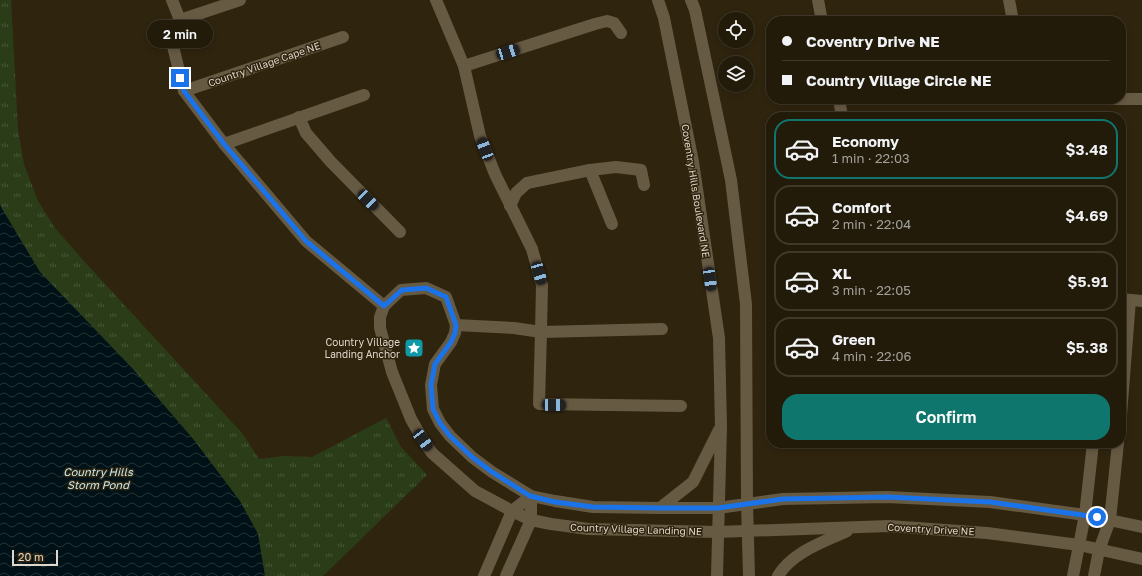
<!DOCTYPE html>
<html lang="en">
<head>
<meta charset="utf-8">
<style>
  :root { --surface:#231b0a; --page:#2b2413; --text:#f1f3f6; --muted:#a3a19c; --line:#40392b; --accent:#0f766e }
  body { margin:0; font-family:"Golos Text",sans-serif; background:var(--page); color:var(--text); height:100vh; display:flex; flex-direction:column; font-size:15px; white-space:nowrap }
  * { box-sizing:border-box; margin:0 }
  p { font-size:13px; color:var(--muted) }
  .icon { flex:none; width:22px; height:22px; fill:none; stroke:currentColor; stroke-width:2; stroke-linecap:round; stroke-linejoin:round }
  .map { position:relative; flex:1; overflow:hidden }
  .sheet { position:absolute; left:766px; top:112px; width:360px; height:336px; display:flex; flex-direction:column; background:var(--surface); border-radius:16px; box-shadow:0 2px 6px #0003,0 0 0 1px var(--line) }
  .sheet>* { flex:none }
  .top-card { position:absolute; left:766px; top:16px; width:360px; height:88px; border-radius:16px; box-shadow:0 2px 6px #0003,0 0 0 1px var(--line); display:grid; align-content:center; height:88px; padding:0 16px; background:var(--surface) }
  .controls { position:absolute; left:718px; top:12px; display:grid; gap:8px }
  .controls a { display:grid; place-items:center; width:36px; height:36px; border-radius:50%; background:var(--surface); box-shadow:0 2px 6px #0003,0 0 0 1px var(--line); font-size:20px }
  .scale { position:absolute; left:12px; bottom:10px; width:46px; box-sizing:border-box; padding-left:4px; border:2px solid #dfd7ca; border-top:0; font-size:11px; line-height:14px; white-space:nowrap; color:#dfd7ca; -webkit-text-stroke:3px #2f240e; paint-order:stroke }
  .end { position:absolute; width:18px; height:18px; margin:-9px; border:5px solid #1a73e8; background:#fff; box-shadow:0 0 0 2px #fff }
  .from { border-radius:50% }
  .bubble { position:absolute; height:28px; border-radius:14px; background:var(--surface); box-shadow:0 2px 6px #0003,0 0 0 1px var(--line); font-size:13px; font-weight:600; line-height:28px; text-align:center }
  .car { position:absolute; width:12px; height:24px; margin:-12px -6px; border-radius:5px; box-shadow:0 0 3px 1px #0007; background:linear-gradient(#222 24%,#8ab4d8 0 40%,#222 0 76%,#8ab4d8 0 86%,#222 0) }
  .top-card b { display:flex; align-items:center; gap:14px; height:38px; font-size:15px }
  .top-card b+b { border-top:1px solid var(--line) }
  .top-card i { width:10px; height:10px; background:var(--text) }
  ul { padding:7px 0 0; list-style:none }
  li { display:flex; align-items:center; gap:12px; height:60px; margin:0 8px 6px; padding:0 8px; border:2px solid var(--line); border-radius:16px }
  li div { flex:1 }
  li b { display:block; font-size:15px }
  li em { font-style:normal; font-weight:600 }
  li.selected { border-color:var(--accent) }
  li>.icon { width:36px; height:36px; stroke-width:1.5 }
  .primary-button { display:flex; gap:8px; margin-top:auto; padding:8px 16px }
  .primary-button a { flex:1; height:46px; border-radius:16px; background:var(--accent); color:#fff; font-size:16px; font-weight:600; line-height:46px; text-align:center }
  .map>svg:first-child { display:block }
</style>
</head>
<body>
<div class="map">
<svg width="1142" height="576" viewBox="0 0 1142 576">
  <defs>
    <pattern id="grass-tufts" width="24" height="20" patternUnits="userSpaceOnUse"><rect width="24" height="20" fill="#2a3d18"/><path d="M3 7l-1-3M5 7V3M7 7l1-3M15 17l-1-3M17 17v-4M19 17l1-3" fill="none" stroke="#485838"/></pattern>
    <pattern id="water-waves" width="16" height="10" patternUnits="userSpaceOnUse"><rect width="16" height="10" fill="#001117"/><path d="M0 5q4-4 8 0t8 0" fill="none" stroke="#253337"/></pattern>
  </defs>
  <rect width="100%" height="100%" fill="#2f240e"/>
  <polygon fill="url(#grass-tufts)" points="0,0 11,0 18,130 24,164 38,201 55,228 83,260 242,433 259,459 285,456 312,457 386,418 401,447 427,475 323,576 0,576"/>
  <polygon fill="url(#water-waves)" points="0,203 1,207 40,272 132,368 194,440 240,501 258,534 265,576 0,576"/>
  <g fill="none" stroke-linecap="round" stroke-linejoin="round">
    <g stroke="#675a43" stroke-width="12">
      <polyline points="172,0 180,20"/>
      <polyline points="240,0 180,20 169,30 184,91 224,144 306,241 384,306"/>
      <polyline points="436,0 464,66 480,136 495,174 532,249 542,285 541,332 514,328 456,325"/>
      <polyline points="658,0 664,18 693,162 719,338 721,427 717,576"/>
      <polyline points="691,0 695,10 731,180 746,304 747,503 749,576"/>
      <polyline points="818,0 822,21"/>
      <polyline points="1009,0 1013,21"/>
      <polyline points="464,66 595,24 607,21 614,23 621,33"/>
      <polyline points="184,91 343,37"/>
      <polyline points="839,99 842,117"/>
      <polyline points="1041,99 1142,99"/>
      <polyline points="299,117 306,133 331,162 400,232"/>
      <polyline points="224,144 364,95"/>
      <polyline points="590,170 612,224"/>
      <polyline points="510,206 516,193 527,183 590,170 616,167 641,170 644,185"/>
      <polyline points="1121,299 1142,301"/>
      <polyline points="662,329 541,332 539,404 681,406"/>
      <polyline points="1121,415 1130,300"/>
      <polyline points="660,508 693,482 719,430"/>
      <polyline points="1142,527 1085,515 990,502 887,497 783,499 718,508 660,508 593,507 555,501 531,496 492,472 472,457 450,436 440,423 433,409 431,385 435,364 451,342 455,333 456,325 446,297 426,288 401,290 384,306 380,317 380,328 392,372 411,419 423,440 432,453 475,491 512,511 531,520 551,524 588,529 717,532 889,526 987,533 1079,545 1142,559"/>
      <polyline points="484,576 512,511 531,496"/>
      <polyline points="506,576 531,520 531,496"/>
      <path d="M778,576C792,552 824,542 847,531"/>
      <polyline points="1073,576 1085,515 1093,443"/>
      <polyline points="1094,576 1099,550 1110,520 1118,443"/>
    </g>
  </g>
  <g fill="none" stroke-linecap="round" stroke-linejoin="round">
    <polyline stroke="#1a73e8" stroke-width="5" points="180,78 184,91 224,144 306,241 384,306 402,290 426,288 446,297 456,325 455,333 451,342 435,364 431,385 433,409 440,423 450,436 472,457 492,472 530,496 555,502 593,507 660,508 718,508 783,499 887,497 990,502 1097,517"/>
  </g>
  <defs>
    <symbol id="sight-square" viewBox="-11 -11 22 22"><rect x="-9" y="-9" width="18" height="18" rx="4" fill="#0f9aa8" stroke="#2f240e"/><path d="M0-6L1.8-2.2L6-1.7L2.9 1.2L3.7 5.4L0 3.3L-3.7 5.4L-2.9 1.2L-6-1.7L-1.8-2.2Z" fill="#fff"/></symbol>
  </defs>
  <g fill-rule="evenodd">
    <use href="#sight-square" x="403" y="337" width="22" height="22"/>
  </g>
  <g text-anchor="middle" stroke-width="3" stroke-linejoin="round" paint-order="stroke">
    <g font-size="10" fill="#dfd7ca" stroke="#2f240e">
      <text transform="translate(264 64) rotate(-19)" y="4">Country Village Cape NE</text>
      <text transform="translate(696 191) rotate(81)" y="4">Coventry Hills Boulevard NE</text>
      <text transform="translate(636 529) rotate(2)" y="4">Country Village Landing NE</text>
      <text transform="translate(931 529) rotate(3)" y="4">Coventry Drive NE</text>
    </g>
    <g font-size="10" fill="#dfd7ca" stroke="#2f240e" text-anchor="end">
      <text x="400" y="346">Country Village<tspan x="400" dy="12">Landing Anchor</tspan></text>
    </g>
    <g font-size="11" font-style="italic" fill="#c4ecf7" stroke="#2f240e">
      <text x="98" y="476">Country Hills<tspan x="98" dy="13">Storm Pond</tspan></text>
    </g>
  </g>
</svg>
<div class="controls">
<a><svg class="icon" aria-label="locate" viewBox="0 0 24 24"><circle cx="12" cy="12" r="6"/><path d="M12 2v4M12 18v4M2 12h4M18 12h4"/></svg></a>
<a><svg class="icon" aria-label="layers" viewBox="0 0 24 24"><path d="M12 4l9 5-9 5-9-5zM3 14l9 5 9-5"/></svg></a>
</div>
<div class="scale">20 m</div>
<i class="end from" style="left:1097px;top:517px"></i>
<i class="end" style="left:180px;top:78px"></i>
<div class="bubble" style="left:147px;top:20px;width:66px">2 min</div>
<i class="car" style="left:508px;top:52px;rotate:73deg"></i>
<i class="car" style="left:485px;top:149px;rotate:339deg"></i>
<i class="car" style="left:368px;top:200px;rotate:135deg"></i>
<i class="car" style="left:539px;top:273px;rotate:164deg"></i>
<i class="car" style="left:710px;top:279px;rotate:172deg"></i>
<i class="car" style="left:554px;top:405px;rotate:91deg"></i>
<i class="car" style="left:423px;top:440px;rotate:143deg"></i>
<div class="top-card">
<b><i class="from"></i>Coventry Drive NE</b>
<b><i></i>Country Village Circle NE</b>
</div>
<section class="sheet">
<ul>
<li class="selected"><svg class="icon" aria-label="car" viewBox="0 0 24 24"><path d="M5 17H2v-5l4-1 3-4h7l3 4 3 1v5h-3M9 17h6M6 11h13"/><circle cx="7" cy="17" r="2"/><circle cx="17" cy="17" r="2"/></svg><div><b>Economy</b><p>1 min · 22:03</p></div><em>$3.48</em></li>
<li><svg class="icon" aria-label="car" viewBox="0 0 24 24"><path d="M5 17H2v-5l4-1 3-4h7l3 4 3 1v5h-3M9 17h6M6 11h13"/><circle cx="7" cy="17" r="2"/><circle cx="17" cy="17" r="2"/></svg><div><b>Comfort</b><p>2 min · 22:04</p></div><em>$4.69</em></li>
<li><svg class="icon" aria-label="car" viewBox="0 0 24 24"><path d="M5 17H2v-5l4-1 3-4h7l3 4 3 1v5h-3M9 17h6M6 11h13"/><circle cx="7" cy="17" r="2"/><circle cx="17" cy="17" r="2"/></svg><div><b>XL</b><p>3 min · 22:05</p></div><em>$5.91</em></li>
<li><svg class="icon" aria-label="car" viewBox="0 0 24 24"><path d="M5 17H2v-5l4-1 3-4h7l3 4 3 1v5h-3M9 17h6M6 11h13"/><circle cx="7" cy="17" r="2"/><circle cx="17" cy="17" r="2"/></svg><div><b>Green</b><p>4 min · 22:06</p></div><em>$5.38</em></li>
</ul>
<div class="primary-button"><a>Confirm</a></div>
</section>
</div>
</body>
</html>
